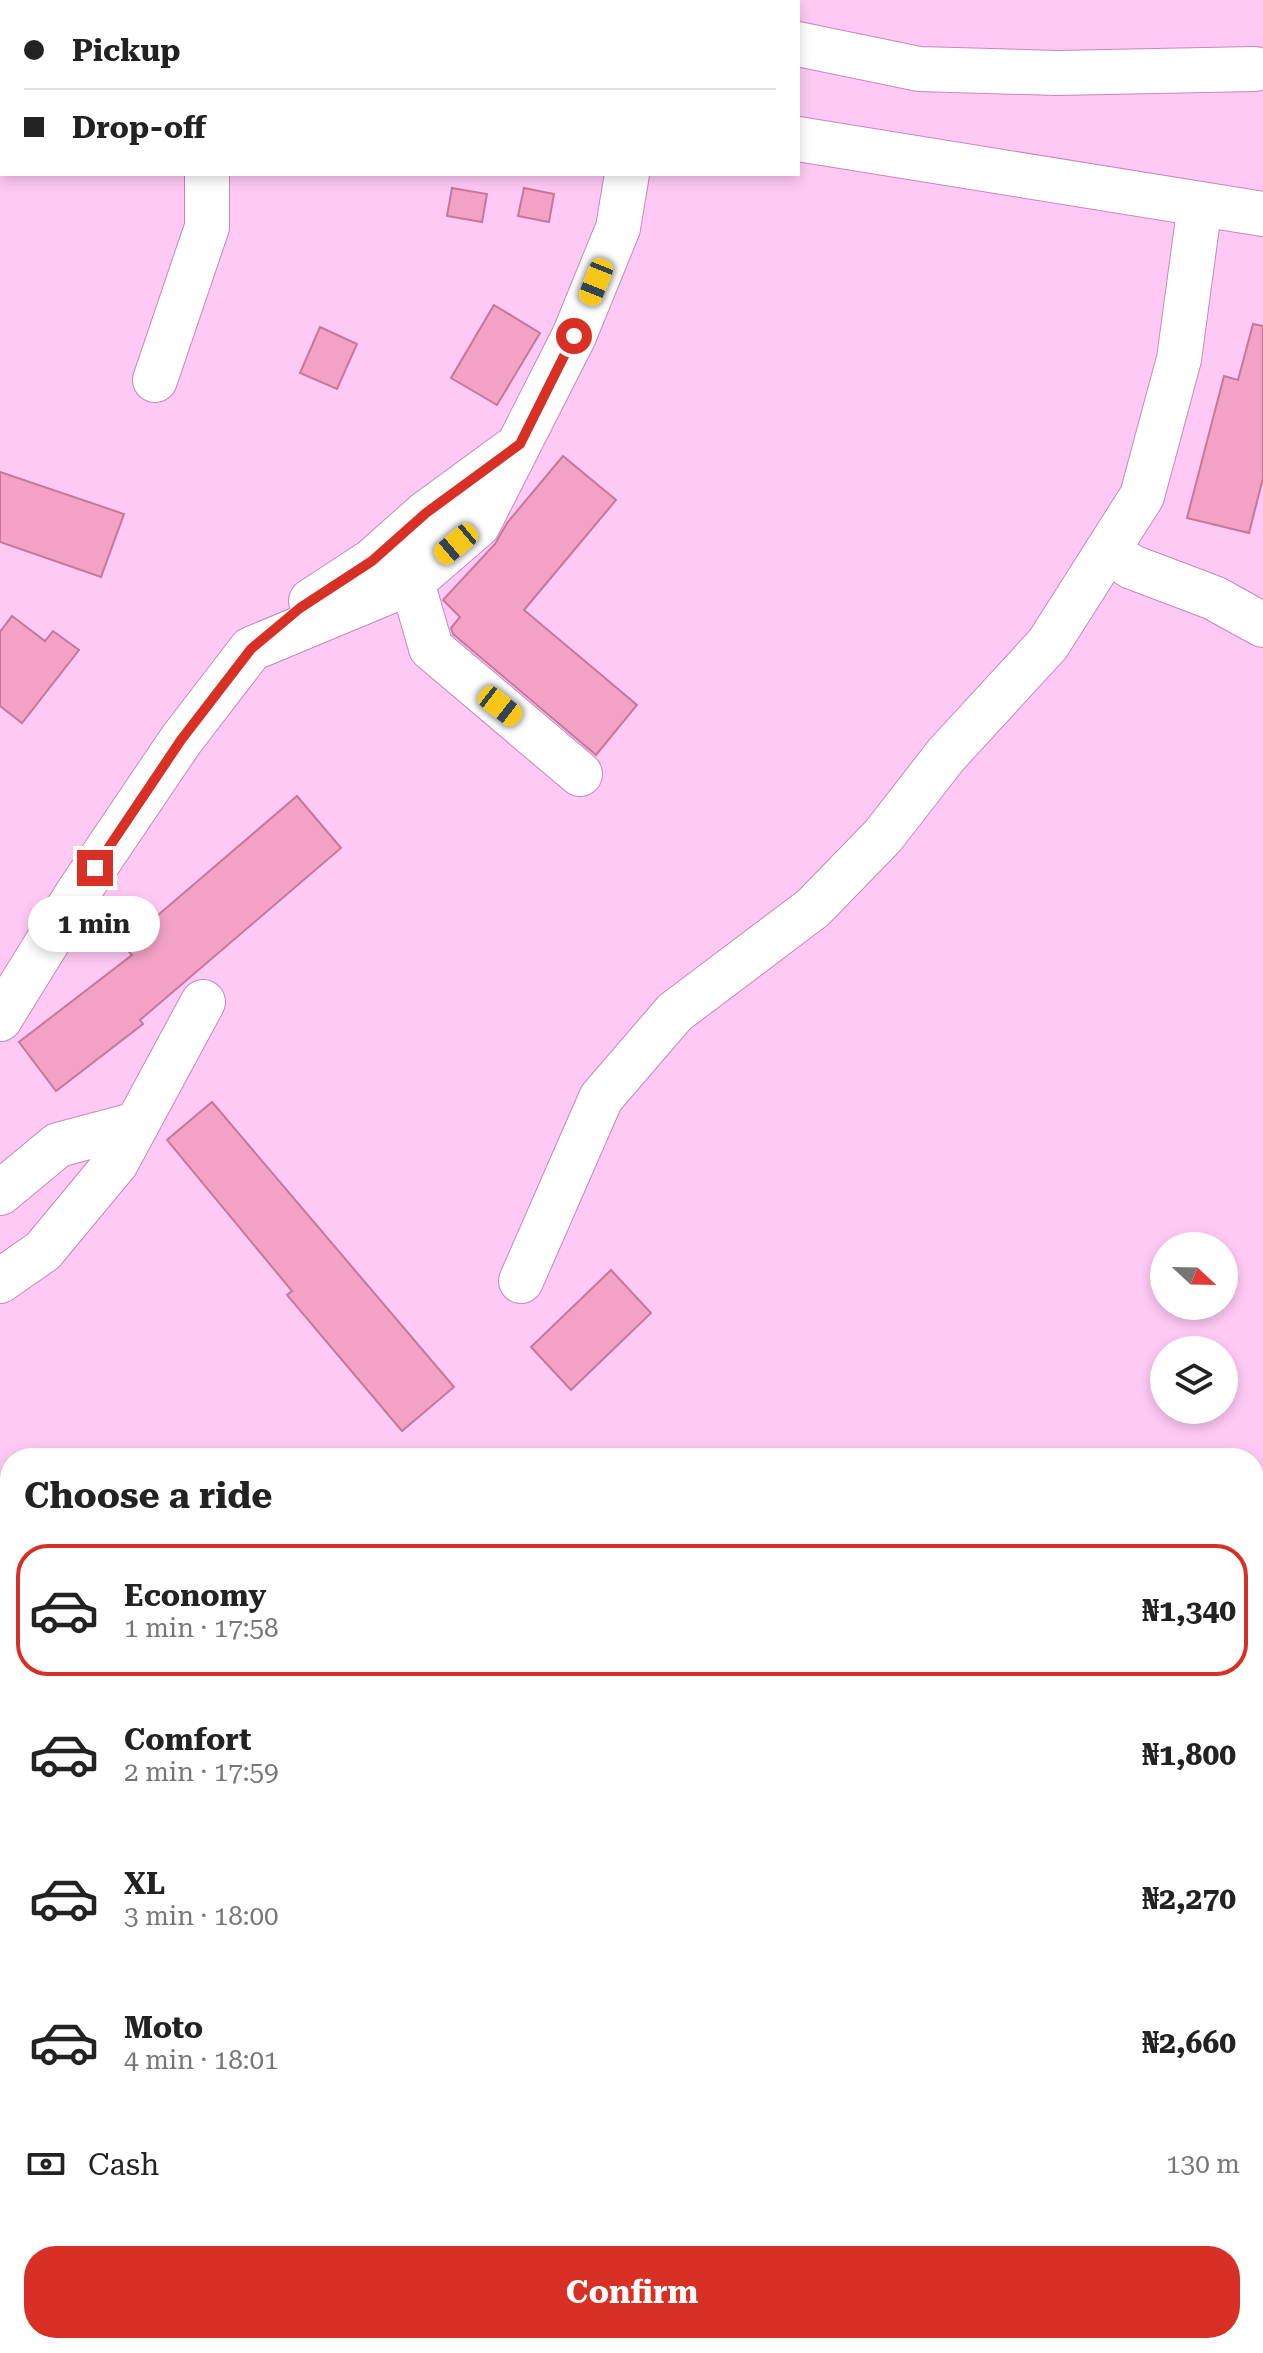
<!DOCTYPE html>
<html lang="en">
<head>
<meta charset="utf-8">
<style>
  :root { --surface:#fff; --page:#f2f2f2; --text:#222; --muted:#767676; --line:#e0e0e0; --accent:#d93025 }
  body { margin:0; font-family:"Roboto Serif",serif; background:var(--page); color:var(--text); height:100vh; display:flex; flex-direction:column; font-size:30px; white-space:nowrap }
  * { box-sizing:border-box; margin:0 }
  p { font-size:26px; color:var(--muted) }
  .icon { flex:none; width:44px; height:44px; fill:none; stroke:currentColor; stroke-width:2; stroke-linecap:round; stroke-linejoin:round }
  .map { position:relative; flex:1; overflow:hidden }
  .panel { position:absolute; left:0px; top:1448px; width:1264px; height:906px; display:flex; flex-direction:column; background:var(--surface); border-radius:32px 32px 0 0; box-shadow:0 4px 12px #0003 }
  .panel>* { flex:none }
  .top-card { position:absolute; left:0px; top:0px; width:800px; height:176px; box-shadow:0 4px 12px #0003; display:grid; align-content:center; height:176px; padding:0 24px; background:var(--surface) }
  .needle { width:52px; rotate:112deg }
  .tools { position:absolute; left:1150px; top:1232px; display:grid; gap:16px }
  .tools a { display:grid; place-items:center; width:88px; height:88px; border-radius:50%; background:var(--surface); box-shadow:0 4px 12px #0003; font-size:40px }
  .end { position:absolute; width:36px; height:36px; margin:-18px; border:10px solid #d93025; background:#fff; box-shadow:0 0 0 4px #fff }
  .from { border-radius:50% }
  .bubble { position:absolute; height:56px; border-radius:28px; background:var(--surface); box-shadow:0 4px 12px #0003; font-size:26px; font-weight:700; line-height:56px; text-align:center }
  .car { position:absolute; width:24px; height:48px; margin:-24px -12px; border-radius:10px; box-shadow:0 0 6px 2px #0007; background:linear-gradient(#f5c518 24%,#345 0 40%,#f5c518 0 76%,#345 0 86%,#f5c518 0) }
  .top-card b { display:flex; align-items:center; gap:28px; height:76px; font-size:30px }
  .top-card b+b { border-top:2px solid var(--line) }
  .top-card i { width:20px; height:20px; background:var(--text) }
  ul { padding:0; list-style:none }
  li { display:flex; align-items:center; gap:24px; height:132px; margin:0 16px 12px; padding:0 8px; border:4px solid transparent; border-radius:32px }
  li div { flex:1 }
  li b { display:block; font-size:30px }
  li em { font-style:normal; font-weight:700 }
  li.active { border-color:var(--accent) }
  li>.icon { width:72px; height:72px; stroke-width:1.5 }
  h2 { padding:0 24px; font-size:36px; line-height:96px }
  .pay { display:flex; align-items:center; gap:20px; height:88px; padding:0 24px; font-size:30px }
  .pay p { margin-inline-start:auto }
  .primary-button { display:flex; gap:16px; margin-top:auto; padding:16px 24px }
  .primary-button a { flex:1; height:92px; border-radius:32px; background:var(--accent); color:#fff; font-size:32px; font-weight:700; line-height:92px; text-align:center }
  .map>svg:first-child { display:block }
</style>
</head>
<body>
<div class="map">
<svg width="1263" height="2353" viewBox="0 0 1263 2353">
  <rect width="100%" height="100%" fill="#ffc9f6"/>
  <g fill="#f3a2c5" stroke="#c5789b" stroke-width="2">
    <polygon points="452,188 487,194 482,222 447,216"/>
    <polygon points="524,188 554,194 549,222 518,216"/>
    <polygon points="494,305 540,333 497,405 451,378"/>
    <polygon points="1253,324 1263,326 1263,478 1249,533 1187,518 1224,376 1238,380"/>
    <polygon points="320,327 357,344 337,389 300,373"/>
    <polygon points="563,456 616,500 524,610 637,705 596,755 453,634 451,628 460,617 443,600 495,544 507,523"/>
    <polygon points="0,472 124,514 101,577 0,542"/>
    <polygon points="12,616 45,641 53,631 79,650 22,723 0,706 0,632"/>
    <polygon points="297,796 341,848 140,1020 143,1024 56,1091 19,1042 132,955 123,945"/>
    <polygon points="212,1102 454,1387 402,1431 287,1295 292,1291 167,1140"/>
    <polygon points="611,1270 651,1313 571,1390 531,1347"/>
  </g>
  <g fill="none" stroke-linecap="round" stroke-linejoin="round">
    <defs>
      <g id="minor">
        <polyline points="515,0 569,0"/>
        <polyline points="688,0 702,2"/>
        <polyline points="304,2 314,0"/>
        <polyline points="749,2 749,0"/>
        <polyline points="798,44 919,69 1057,73 1255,69"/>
        <polyline points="155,380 207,227 207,174"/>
        <polyline points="1107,551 1132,567 1214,598 1263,625"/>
        <polyline points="412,582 431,648 580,774"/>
        <polyline points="311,601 372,561 426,513 512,450"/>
        <polyline points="0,1019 77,894 181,740 251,649 412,582 478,525 574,336 618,228 627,174"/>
        <polyline points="0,1193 58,1145 137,1124"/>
        <polyline points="0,1281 43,1251 116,1163 203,1002"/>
        <polyline points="521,1281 601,1098 675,1012 813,908 883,836 946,755 1048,644 1142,496 1179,359 1200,204"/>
        <polyline points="0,1609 10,1621"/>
        <polyline points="1254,2095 1263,2106"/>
        <polyline points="1254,2220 1263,2214"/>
        <polyline points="539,2344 544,2353"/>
        <polyline points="1016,2344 1046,2353"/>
        <polyline points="943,2353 956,2344"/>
        <polyline points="1078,2353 1105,2344"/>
      </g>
      <g id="major">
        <polyline points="0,0 14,2"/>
        <polyline points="798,139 1263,214"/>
      </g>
    </defs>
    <use href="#minor" stroke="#c687bd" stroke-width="46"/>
    <use href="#major" stroke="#c687bd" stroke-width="46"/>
    <use href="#minor" stroke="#fff" stroke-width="44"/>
    <use href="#major" stroke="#fff" stroke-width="44"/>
  </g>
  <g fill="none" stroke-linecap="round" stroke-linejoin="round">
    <polyline stroke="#d93025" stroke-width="10" points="95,868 181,740 251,649 300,608 372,561 426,513 520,444 574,336"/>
  </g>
</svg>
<div class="tools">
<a><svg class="needle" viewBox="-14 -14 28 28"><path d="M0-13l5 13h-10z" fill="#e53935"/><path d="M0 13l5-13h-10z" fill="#767676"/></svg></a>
<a><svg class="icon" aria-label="layers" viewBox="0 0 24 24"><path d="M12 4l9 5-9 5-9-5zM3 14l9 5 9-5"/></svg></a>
</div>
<i class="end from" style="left:574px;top:336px"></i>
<i class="end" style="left:95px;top:868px"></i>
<div class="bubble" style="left:28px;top:896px;width:132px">1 min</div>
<i class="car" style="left:596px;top:282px;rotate:202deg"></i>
<i class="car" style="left:456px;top:544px;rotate:230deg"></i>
<i class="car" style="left:500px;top:706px;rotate:128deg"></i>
<div class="top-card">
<b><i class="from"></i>Pickup</b>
<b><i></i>Drop-off</b>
</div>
<section class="panel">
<h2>Choose a ride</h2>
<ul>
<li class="active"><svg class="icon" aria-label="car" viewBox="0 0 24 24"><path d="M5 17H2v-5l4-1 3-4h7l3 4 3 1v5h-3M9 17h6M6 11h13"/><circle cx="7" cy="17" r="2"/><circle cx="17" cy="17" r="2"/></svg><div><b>Economy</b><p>1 min · 17:58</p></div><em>₦1,340</em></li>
<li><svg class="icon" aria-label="car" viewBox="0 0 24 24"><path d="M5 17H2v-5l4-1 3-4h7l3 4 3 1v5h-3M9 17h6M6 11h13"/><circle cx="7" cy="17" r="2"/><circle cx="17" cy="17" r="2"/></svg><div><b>Comfort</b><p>2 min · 17:59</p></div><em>₦1,800</em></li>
<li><svg class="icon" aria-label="car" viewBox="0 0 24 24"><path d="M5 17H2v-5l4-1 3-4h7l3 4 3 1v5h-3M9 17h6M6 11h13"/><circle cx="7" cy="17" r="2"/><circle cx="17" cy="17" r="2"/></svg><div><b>XL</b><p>3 min · 18:00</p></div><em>₦2,270</em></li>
<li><svg class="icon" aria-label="car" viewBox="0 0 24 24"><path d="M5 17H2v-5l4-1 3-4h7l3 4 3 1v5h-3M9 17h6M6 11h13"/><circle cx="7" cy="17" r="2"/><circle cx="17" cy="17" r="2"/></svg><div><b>Moto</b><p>4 min · 18:01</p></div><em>₦2,660</em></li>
</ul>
<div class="pay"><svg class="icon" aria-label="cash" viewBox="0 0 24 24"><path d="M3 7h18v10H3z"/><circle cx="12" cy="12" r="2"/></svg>Cash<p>130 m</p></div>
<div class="primary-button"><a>Confirm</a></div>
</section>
</div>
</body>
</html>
